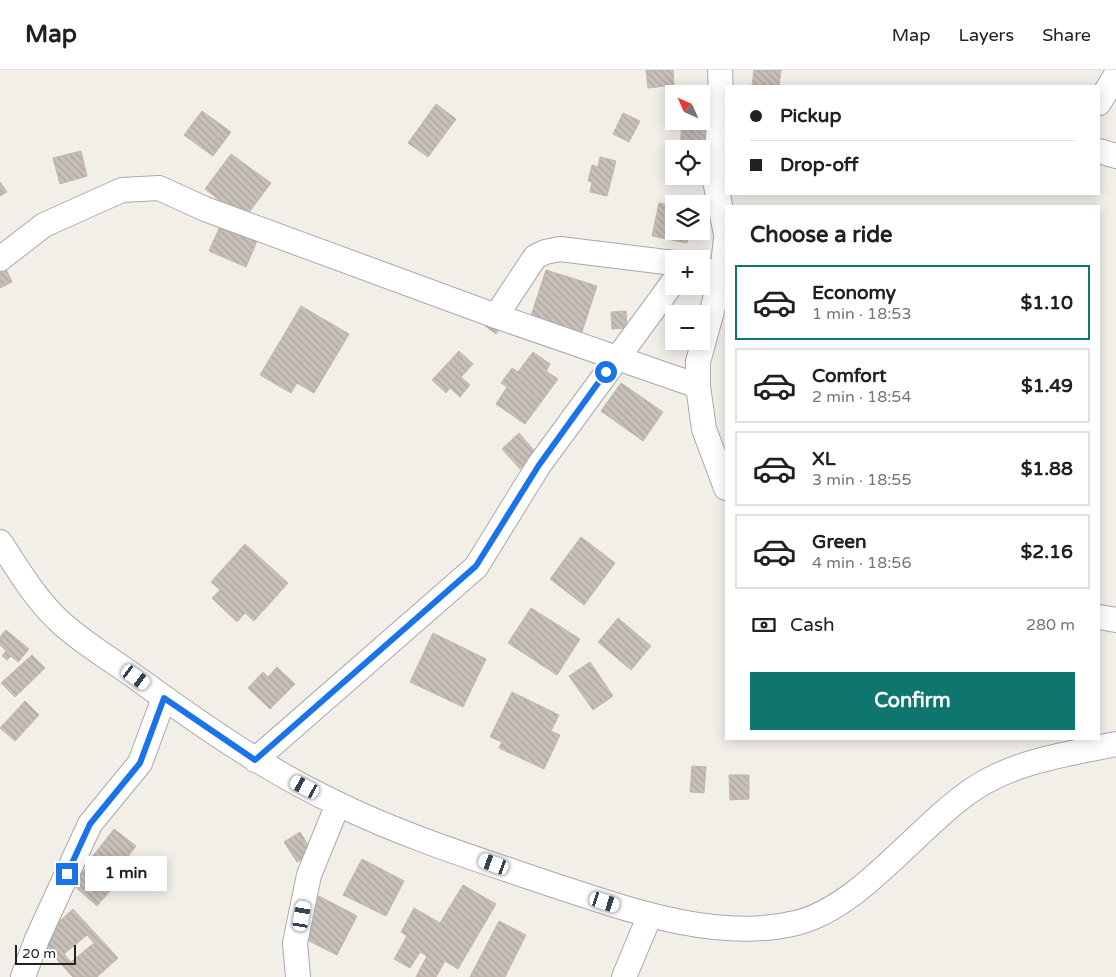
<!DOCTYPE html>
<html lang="en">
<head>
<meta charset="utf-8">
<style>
  :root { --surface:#fff; --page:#f6f6f6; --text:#202124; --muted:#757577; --line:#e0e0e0; --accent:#0f766e }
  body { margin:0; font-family:"Varela Round",sans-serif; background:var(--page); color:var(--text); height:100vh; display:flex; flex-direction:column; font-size:19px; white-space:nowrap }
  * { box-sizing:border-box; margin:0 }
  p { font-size:16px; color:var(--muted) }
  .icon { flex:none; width:28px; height:28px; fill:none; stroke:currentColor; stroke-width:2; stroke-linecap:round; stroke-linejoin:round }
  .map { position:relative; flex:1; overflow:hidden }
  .sheet { position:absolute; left:725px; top:135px; width:375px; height:535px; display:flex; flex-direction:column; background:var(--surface); border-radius:0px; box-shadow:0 2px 12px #0003 }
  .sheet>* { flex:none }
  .top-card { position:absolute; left:725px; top:15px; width:375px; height:110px; border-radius:0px; box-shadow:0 2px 12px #0003; display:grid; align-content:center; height:110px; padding:0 25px; background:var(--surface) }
  .needle { width:32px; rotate:315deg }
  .controls { position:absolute; left:665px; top:15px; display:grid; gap:10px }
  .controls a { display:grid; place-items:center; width:45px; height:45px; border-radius:0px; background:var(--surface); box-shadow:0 2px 12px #0003; font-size:25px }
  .scale { position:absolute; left:15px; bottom:12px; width:61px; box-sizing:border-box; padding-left:5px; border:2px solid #222; border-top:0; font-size:14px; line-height:18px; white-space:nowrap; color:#222; -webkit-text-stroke:4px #fff; paint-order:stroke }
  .end { position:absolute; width:22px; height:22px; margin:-11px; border:6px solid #1a73e8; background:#fff; box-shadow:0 0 0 2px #fff }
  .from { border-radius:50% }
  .bubble { position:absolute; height:35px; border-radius:0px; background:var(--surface); box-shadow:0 2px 12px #0003; font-size:16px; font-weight:700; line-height:35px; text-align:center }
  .car { position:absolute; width:15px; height:30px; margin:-15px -8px; border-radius:6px; box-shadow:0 0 4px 1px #0007; background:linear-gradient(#fff 24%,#345 0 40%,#fff 0 76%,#345 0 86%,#fff 0) }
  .top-card b { display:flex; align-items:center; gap:18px; height:48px; font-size:19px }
  .top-card b+b { border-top:1px solid var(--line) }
  .top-card i { width:12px; height:12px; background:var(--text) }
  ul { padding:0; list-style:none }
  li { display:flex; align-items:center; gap:15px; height:75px; margin:0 10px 8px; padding:0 15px; border:2px solid var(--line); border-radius:0px }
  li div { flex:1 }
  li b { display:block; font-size:19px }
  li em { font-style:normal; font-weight:700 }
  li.active { border-color:var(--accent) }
  li>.icon { width:45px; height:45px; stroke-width:1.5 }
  h2 { padding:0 25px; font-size:22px; line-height:60px }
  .pay { display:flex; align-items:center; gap:12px; height:55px; padding:0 25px; font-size:19px }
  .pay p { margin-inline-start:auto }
  .action { display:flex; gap:10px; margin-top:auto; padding:10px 25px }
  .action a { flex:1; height:58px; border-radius:0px; background:var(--accent); color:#fff; font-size:20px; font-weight:700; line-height:58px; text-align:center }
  header { display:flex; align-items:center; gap:30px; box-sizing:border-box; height:70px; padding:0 25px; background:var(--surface); border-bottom:1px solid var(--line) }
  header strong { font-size:24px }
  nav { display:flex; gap:28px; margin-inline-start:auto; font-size:18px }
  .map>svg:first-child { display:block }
</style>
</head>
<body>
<header>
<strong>Map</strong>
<nav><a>Map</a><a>Layers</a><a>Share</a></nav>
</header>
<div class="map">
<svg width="1116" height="907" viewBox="0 0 1116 907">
  <defs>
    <pattern id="building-back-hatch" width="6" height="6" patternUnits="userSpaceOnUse" patternTransform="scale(1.25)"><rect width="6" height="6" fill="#c7bfb8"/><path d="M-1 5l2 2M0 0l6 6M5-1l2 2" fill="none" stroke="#aba49e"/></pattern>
  </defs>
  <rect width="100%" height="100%" fill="#f2efe9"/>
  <g fill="url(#building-back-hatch)" stroke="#c4b6ab" fill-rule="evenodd">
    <polygon points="646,0 673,0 674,15 648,18"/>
    <polygon points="754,0 781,0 779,16 752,16"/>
    <polygon points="436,34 456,49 428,87 408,73"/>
    <polygon points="202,41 231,62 213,86 184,65"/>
    <polygon points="623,43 640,51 629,72 613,64"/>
    <polygon points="701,47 708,48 704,87 701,87 701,79 680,79 682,51 701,51"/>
    <polygon points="81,81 87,106 60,114 53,88"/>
    <polygon points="231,84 271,113 244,149 205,119"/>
    <polygon points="600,87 616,91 607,126 590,122 592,112 588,111 592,95 598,97"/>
    <polygon points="0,112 7,122 0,126"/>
    <polygon points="659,133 674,136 674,161 689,161 687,173 652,166"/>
    <polygon points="220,156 257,171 246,197 209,181"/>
    <polygon points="5,197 12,212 0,218 0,200"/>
    <polygon points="546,200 597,216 580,268 529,252"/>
    <polygon points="301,236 349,264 314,323 297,313 291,323 260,305"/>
    <polygon points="626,241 627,258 612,259 611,242"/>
    <polygon points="490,248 502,256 496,264 485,256"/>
    <polygon points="459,281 473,294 461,307 470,315 460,327 450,318 446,323 432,310"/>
    <polygon points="533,282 550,294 546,301 558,309 525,354 496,334 507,317 501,313 512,298 518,302"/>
    <polygon points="621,313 663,342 643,371 601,341"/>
    <polygon points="519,363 537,384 520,399 502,379"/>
    <polygon points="581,467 615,493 584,535 550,509"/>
    <polygon points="245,474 288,513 254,551 245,543 237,552 212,528 220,520 211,512"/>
    <polygon points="531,538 580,569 557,605 508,573"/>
    <polygon points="618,548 651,576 631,600 598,572"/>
    <polygon points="6,560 29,579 18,592 11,586 7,590 2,586 6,581 0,575 0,567"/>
    <polygon points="433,563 486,589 463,637 410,612"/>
    <polygon points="32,585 45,598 15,627 1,613"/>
    <polygon points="590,592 613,626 593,640 569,606"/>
    <polygon points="277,597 295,614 270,639 248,618 263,602 268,607"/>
    <polygon points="512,622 559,645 551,661 560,665 544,699 499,678 502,672 490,667"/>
    <polygon points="25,631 39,645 15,671 0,658"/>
    <polygon points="692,696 706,697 704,723 690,722"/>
    <polygon points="729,705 749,705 749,729 730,730"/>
    <polygon points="114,759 136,776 115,803 93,786"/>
    <polygon points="300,762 313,783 297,792 284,772"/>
    <polygon points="362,789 404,811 386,846 343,825"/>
    <polygon points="91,793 116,814 97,836 72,814"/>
    <polygon points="463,815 496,834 458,899 445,891 436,907 416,907 427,886 420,882 410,898 394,889 407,866 401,862 414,838 440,853"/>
    <polygon points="319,826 357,846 337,885 299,866"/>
    <path d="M73,839L118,888L97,907H73L39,870ZM87,865L94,873L71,892L64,884Z"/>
    <polygon points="499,851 526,865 505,907 470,907"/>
  </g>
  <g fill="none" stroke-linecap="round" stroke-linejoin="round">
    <defs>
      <g id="minor">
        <polyline points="720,0 721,23 715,111 726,164"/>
        <polyline points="1099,33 1116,5"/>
        <polyline points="1099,81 1116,86"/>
        <polyline points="726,168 722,204 698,292 698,316 704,359 726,418"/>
        <polyline points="0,189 44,155 122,120 159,118 205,139 496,246 698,316"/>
        <polyline points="701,199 722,204"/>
        <polyline points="496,246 535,187 545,182 560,179 674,193"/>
        <path d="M0,472C18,499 34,527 58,550C82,573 114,591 141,611C204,657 268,701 338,734C408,768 483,791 556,816C629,840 718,872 796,853C862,837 917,756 975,718C1016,691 1068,684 1116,674"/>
        <polyline points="1099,547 1116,550"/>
        <polyline points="255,690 476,497 539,395 674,211"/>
        <polyline points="23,907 37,869 90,754 140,693 164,628"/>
        <polyline points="298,907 295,873 309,805 338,734"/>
        <polyline points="624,907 650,845"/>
      </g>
    </defs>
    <use href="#minor" stroke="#a9a9a9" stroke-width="26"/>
    <use href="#minor" stroke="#fff" stroke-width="24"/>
  </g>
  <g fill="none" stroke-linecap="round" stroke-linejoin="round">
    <polyline stroke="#1a73e8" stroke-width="6" points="67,804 90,754 140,693 164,628 255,690 476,496 539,395 606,302"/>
  </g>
</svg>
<div class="controls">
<a><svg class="needle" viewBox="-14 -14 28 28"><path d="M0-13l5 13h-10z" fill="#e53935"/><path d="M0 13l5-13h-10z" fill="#757577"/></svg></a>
<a><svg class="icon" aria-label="locate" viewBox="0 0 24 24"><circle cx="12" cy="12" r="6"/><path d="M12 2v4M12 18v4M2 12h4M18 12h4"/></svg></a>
<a><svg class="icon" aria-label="layers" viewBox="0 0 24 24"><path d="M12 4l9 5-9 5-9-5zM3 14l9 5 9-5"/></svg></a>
<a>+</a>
<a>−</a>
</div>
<div class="scale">20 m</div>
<i class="end from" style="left:606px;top:302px"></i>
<i class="end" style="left:67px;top:804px"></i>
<div class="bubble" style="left:85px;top:786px;width:82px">1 min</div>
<i class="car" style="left:136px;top:607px;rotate:126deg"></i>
<i class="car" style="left:305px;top:717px;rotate:298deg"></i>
<i class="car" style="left:494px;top:794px;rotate:290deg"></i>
<i class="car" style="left:605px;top:832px;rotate:108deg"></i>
<i class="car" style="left:302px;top:846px;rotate:10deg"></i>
<div class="top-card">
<b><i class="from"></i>Pickup</b>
<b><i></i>Drop-off</b>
</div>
<section class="sheet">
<h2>Choose a ride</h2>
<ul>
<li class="active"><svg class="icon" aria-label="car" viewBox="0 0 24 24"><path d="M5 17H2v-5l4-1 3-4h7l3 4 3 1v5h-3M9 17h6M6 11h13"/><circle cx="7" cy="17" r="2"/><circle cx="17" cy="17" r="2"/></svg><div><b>Economy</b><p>1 min · 18:53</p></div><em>$1.10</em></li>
<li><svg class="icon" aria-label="car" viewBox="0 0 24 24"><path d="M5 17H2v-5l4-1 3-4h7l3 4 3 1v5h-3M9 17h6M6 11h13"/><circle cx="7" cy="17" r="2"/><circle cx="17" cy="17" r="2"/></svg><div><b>Comfort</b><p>2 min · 18:54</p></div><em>$1.49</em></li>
<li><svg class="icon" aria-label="car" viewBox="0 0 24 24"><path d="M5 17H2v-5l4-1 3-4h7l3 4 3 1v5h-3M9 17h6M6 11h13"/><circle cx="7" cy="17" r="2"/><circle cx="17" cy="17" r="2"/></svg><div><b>XL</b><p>3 min · 18:55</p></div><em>$1.88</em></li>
<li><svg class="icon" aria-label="car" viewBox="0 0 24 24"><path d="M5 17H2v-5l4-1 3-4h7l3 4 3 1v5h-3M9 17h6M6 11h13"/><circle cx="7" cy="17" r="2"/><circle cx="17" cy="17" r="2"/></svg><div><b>Green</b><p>4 min · 18:56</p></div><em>$2.16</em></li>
</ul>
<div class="pay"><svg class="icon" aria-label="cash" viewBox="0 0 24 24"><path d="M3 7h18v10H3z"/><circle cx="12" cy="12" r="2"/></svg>Cash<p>280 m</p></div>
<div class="action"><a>Confirm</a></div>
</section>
</div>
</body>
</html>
